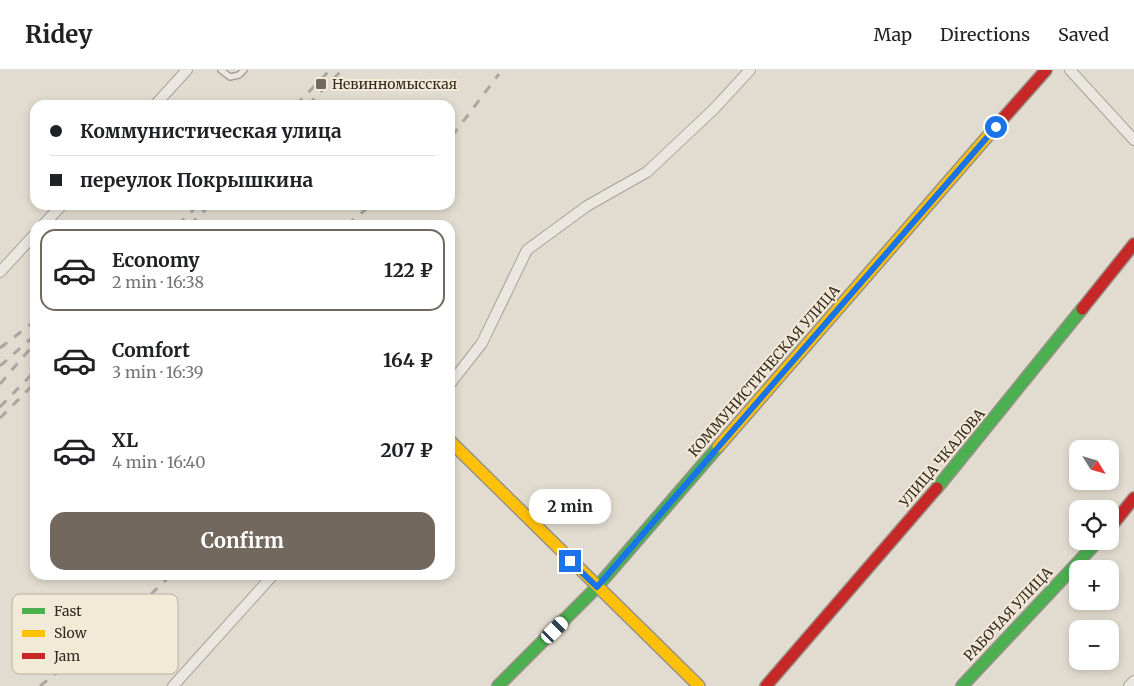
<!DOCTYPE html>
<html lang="en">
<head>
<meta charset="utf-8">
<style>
  :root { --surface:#fff; --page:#f2f2f2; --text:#202124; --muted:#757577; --line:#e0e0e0; --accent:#72685e }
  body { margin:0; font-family:Merriweather,serif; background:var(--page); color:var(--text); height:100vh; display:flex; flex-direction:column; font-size:19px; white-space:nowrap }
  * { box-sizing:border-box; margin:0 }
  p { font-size:16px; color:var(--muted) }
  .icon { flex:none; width:28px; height:28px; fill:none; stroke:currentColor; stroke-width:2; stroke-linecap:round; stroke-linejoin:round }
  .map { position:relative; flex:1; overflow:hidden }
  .sheet { position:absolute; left:30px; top:150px; width:425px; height:360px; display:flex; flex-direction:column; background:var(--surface); border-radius:15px; box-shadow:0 2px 8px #0003 }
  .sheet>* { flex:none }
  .hud { position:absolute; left:30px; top:30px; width:425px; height:110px; border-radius:15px; box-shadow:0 2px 8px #0003; display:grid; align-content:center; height:110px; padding:0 20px; background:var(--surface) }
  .needle { width:32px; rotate:127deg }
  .controls { position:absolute; left:1069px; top:370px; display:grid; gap:10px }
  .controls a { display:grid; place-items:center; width:50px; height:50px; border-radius:10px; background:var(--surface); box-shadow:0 2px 8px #0003; font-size:25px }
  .end { position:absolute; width:22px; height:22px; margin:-11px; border:6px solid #1a73e8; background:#fff; box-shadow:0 0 0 2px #fff }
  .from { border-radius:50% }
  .bubble { position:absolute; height:35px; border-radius:15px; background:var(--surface); box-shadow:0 2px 8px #0003; font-size:16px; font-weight:700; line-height:35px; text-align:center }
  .car { position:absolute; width:15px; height:30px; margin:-15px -8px; border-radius:6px; box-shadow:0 0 4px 1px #0007; background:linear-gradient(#fff 24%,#345 0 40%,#fff 0 76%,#345 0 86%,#fff 0) }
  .hud b { display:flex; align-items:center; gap:18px; height:48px; font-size:19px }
  .hud b+b { border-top:1px solid var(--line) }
  .hud i { width:12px; height:12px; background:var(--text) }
  ul { padding:9px 0 0; list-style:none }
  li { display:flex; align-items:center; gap:15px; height:82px; margin:0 10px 8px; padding:0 10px; border:2px solid transparent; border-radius:15px }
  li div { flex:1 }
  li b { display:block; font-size:19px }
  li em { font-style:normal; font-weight:700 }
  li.on { border-color:var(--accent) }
  li>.icon { width:45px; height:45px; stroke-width:1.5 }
  .action { display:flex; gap:10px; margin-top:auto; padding:10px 20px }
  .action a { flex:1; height:58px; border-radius:15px; background:var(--accent); color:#fff; font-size:20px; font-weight:700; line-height:58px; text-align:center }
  header { display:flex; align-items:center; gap:30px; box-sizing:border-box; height:70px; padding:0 25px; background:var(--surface); border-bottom:1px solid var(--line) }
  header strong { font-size:24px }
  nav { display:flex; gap:28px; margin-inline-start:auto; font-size:18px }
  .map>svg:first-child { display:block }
</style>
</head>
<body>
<header>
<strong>Ridey</strong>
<nav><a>Map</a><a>Directions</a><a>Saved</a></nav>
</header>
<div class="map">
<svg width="1134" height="616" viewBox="0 0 1134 616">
  <rect width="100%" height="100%" fill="#e2dcd0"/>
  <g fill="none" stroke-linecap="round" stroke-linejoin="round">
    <defs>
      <polyline id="lane" points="221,0 230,7 239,5 244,0"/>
      <g id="street">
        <polyline points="1070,0 1134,70"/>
        <polyline points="155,35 187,0"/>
        <polyline points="43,155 62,135"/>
        <polyline points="0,202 35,164"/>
        <polyline points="450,314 482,273 527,180 587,136 647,102 714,39 750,0"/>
        <polyline points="173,616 273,505"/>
        <polyline points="1129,616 1134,611"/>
      </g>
      <g id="fast">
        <polyline points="937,418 1082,239"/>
        <polyline points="498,616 597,517 718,377"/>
        <polyline points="962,616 1098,471"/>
      </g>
      <g id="slow">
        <polyline points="450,371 699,616"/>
        <polyline points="718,377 1000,52"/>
      </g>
      <g id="jam">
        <polyline points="1000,52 1046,0"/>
        <polyline points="1082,239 1134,174"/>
        <polyline points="1110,458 1134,428"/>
        <polyline points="766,616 937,418"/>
      </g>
    </defs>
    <use href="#lane" stroke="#a7a198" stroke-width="8"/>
    <use href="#street" stroke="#a7a198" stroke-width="12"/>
    <use href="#fast" stroke="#979188" stroke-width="14"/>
    <use href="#slow" stroke="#979188" stroke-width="14"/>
    <use href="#jam" stroke="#979188" stroke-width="14"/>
    <use href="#lane" stroke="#eae7e0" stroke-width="5"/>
    <use href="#street" stroke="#eae7e0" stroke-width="10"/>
    <use href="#fast" stroke="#4caf50" stroke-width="11"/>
    <use href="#slow" stroke="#ffc107" stroke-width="11"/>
    <use href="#jam" stroke="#c62828" stroke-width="11"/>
    <g stroke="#aba6a0" stroke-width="3" stroke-dasharray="9 9" stroke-linecap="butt">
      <polyline points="296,35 330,0"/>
      <polyline points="308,35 342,0"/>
      <polyline points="452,66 499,4"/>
      <polyline points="178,155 198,135"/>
      <polyline points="190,155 210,135"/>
      <polyline points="347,155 371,135"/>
      <polyline points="0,278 35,251"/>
      <polyline points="0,296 35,265"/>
      <polyline points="0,314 35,273"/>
      <polyline points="0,337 35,301"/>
      <polyline points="0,348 35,313"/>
      <polyline points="40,616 125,549 171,505"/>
    </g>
  </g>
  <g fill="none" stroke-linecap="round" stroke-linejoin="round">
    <polyline stroke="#1a73e8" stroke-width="6" points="570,491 597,517 996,57"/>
  </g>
  <rect fill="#72685e" stroke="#f2e9d7" stroke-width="2" x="315" y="8" width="12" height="12" rx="2.5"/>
  <g text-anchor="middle" stroke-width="4" stroke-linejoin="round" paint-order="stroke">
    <g font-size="14" fill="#362a21" stroke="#f2e9d7" text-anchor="start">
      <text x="332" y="19">Невинномысская</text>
    </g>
    <g font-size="14" fill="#362a21" stroke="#f2e9d7">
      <text transform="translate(764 301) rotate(-49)" y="5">КОММУНИСТИЧЕСКАЯ УЛИЦА</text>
      <text transform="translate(942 388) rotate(-50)" y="5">УЛИЦА ЧКАЛОВА</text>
      <text transform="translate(1008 544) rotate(-47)" y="5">РАБОЧАЯ УЛИЦА</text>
    </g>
  </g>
  <rect x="12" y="524" width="166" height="80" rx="8" fill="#f2e9d7" stroke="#bab0a0" stroke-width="1"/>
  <rect x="22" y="538" width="23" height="6" fill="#4caf50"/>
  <rect x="22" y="560" width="23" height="7" fill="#ffc107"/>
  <rect x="22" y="583" width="23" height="6" fill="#c62828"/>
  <g font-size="14" fill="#362a21">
    <text x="54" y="546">Fast</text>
    <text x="54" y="568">Slow</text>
    <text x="54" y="591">Jam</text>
  </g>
</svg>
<div class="controls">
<a><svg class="needle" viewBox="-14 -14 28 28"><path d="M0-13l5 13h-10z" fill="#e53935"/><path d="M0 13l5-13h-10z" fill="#757577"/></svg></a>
<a><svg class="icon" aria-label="locate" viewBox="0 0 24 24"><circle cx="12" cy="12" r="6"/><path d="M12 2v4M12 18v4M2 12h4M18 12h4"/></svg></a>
<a>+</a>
<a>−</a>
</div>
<i class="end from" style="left:996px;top:57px"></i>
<i class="end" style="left:570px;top:491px"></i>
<div class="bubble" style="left:529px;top:419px;width:82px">2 min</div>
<i class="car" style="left:555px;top:560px;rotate:45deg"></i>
<div class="hud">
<b><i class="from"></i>Коммунистическая улица</b>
<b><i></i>переулок Покрышкина</b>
</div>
<section class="sheet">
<ul>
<li class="on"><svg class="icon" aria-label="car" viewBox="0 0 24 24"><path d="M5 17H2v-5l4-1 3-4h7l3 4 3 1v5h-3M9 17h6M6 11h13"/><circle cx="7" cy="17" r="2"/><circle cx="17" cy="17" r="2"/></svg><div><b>Economy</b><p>2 min · 16:38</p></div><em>122 ₽</em></li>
<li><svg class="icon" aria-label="car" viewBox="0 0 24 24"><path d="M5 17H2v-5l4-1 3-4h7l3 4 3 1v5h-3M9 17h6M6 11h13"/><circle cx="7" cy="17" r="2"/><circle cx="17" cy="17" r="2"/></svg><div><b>Comfort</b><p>3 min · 16:39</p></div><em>164 ₽</em></li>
<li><svg class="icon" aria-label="car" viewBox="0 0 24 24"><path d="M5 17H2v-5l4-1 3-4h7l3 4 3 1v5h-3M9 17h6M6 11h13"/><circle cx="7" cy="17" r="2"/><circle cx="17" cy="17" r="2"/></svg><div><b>XL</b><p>4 min · 16:40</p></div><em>207 ₽</em></li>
</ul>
<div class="action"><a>Confirm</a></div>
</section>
</div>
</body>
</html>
